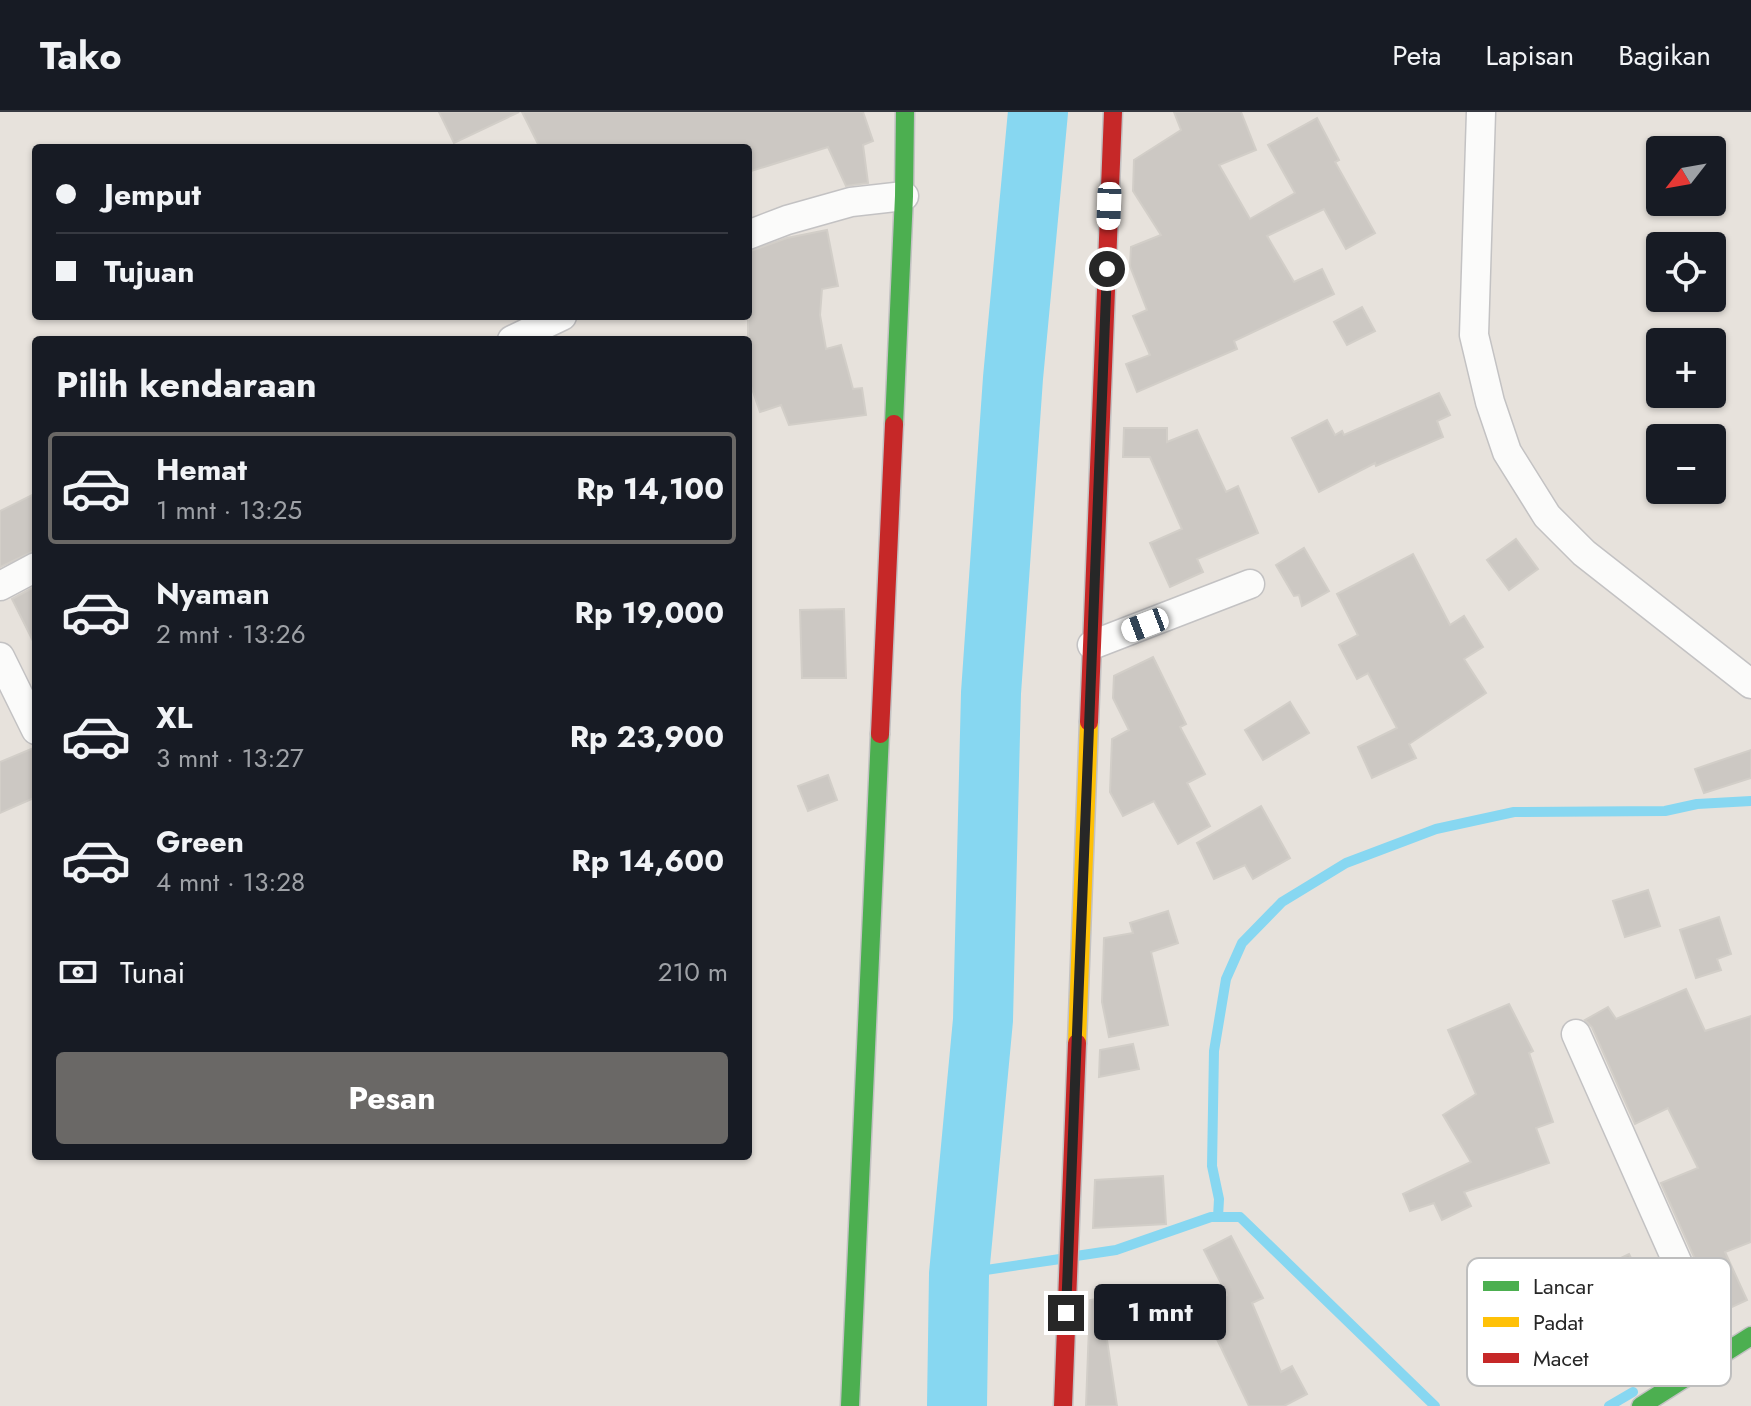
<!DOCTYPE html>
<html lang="id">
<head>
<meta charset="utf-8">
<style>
  :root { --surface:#171b24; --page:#242831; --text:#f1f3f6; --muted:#9ea1a6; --line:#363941; --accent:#6a6866 }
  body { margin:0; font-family:Jost,sans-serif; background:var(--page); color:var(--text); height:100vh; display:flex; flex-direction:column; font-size:30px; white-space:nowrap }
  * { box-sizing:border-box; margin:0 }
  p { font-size:26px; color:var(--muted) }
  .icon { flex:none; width:44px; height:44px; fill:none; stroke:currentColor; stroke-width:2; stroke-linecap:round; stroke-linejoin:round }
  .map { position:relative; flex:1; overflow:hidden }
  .sheet { position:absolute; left:32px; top:224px; width:720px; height:824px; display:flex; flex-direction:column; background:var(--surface); border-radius:8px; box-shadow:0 2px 6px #0004 }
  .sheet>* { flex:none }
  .guide { position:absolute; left:32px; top:32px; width:720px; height:176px; border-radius:8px; box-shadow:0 2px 6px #0004; display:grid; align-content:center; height:176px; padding:0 24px; background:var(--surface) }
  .needle { width:52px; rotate:239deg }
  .fabs { position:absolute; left:1646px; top:24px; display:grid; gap:16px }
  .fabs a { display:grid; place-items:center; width:80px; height:80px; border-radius:8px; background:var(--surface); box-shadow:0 2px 6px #0004; font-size:40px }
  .end { position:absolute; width:36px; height:36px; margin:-18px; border:10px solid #272727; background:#fff; box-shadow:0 0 0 4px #fff }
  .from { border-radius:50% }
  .bubble { position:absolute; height:56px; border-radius:8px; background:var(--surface); box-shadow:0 2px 6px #0004; font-size:26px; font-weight:700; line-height:56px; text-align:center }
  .car { position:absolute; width:24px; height:48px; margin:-24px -12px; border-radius:10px; box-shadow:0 0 6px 2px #0007; background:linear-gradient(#fff 24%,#345 0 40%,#fff 0 76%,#345 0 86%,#fff 0) }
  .guide b { display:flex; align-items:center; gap:28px; height:76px; font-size:30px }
  .guide b+b { border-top:2px solid var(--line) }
  .guide i { width:20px; height:20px; background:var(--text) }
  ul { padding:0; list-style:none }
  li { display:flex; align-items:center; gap:24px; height:112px; margin:0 16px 12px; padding:0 8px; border:4px solid transparent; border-radius:8px }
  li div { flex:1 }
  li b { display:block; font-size:30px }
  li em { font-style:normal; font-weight:700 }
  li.active { border-color:var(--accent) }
  li>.icon { width:72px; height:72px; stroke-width:1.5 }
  h2 { padding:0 24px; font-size:36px; line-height:96px }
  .pay { display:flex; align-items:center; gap:20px; height:88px; padding:0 24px; font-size:30px }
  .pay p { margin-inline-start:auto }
  .action { display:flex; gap:16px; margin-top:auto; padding:16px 24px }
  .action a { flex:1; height:92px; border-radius:8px; background:var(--accent); color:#fff; font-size:32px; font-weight:700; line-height:92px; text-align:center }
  header { display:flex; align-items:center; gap:48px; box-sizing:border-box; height:112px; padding:0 40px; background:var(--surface); border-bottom:2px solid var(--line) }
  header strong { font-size:38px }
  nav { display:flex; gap:44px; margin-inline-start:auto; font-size:28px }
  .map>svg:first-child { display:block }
</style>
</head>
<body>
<header>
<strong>Tako</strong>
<nav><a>Peta</a><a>Lapisan</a><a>Bagikan</a></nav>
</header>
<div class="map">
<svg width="1751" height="1294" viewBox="0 0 1751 1294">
  <rect width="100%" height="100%" fill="#e7e2dc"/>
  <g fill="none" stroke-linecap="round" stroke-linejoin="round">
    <g stroke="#87d7f1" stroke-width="10">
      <polyline points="1218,1105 1219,1087 1212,1054 1214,939 1226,867 1242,831 1282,790 1346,751 1436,717 1514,700 1665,699 1697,692 1751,689"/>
      <polyline points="1076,1144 1116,1138 1211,1105 1240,1105 1435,1294"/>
      <polyline points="959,1162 1060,1147"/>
      <polyline points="1609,1294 1633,1280"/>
    </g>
    <polyline stroke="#87d7f1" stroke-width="60" points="957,1294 959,1162 983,908 991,581 1013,266 1038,0"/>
  </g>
  <g fill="#ccc8c3" stroke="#d2cec8" stroke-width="2">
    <polygon points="439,0 519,0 454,31"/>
    <polygon points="522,0 863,0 873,29 863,33 868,71 846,74 828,35 748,60 748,36 540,36"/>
    <polygon points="1174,0 1241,0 1256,38 1219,53 1250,107 1295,81 1268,33 1317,6 1339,48 1335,50 1375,121 1346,137 1324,97 1267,124 1294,170 1322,157 1334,182 1234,229 1237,237 1137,280 1126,252 1150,243 1133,204 1147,198 1130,154 1131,135 1161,123 1133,79 1134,48 1181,18"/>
    <polygon points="827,118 838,174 822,177 820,203 826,237 841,233 853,277 862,276 866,303 789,313 781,293 760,300 748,265 748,140 787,126"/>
    <polygon points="1362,195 1375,219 1347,233 1334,210"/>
    <polygon points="1439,281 1450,303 1437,309 1443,325 1376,354 1375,351 1319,380 1292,326 1327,308 1335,323 1342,319 1344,323"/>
    <polygon points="1124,316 1167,316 1167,330 1197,318 1226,380 1238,374 1258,421 1197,447 1203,460 1170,475 1150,431 1182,417 1150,345 1123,345"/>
    <polygon points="36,381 36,438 0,455 0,399"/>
    <polygon points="1516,427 1538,457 1509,478 1487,448"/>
    <polygon points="1304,436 1329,479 1302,494 1299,483 1294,484 1276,453"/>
    <polygon points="1413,442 1450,513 1464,504 1483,535 1464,547 1486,581 1409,632 1416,646 1372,666 1358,635 1397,616 1368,561 1357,567 1339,533 1358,523 1337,482"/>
    <polygon points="36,474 36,535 12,487"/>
    <polygon points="844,497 846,566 802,566 800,498"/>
    <polygon points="1153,545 1186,612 1180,615 1205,662 1187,671 1210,714 1178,732 1154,689 1123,704 1110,680 1112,627 1129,618 1113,586 1114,564"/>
    <polygon points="1290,590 1309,621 1263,648 1245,618"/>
    <polygon points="36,635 36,685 0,701 0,650"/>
    <polygon points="1751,638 1751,666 1704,681 1695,657"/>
    <polygon points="828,663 837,688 808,699 798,674"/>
    <polygon points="1261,694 1290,746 1253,767 1245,753 1214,767 1197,731"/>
    <polygon points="1648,778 1660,814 1625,825 1613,789"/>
    <polygon points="1168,799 1178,831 1151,840 1168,913 1109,925 1102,890 1104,826 1133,821 1130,811"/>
    <polygon points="1719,805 1731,842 1717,847 1721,858 1696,866 1680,818"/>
    <polygon points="1686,877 1705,919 1751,904 1751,1130 1725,1140 1747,1188 1719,1201 1661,1071 1698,1056 1668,996 1635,1012 1592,915 1585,908 1608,895 1616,907"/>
    <polygon points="1509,892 1533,939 1529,941 1553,1010 1536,1016 1549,1051 1464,1080 1471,1094 1442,1108 1434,1091 1410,1099 1403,1082 1471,1050 1443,1003 1476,982 1448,918"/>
    <polygon points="1133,932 1139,957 1099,965 1100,938"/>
    <polygon points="1163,1064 1166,1112 1093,1116 1095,1068"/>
    <polygon points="1231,1124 1263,1186 1252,1191 1281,1260 1292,1254 1307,1282 1284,1294 1249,1294 1202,1196 1227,1183 1204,1138"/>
    <polygon points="1629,1142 1650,1186 1634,1193 1642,1210 1608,1226 1579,1166"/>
    <polygon points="1108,1185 1113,1214 1105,1215 1117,1294 1086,1294 1090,1188"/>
  </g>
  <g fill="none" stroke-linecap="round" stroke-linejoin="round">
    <defs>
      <g id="street">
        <polyline points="1481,0 1474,223 1490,290 1507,340 1547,404 1584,441 1751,572"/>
        <polyline points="748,123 787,108 851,90 904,84"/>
        <polyline points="512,228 562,204"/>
        <polyline points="0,474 36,455"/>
        <polyline points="1092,533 1250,472"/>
        <polyline points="0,545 36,618"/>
        <polyline points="1576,922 1718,1242"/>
      </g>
      <g id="fast">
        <polyline points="894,312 904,84 905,0"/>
        <polyline points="850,1294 880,622"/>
        <polyline points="1641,1294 1751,1224"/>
      </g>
      <polyline id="slow" points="1077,931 1089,610"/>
      <g id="jam">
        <polyline points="1089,610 1113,0"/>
        <polyline points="880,622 894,312"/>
        <polyline points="1063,1294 1077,931"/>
      </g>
    </defs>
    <use href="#street" stroke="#c3c2c3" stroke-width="31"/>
    <use href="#fast" stroke="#c3c2c3" stroke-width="21"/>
    <use href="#slow" stroke="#c3c2c3" stroke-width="21"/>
    <use href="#jam" stroke="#c3c2c3" stroke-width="21"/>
    <use href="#street" stroke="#fbfbfa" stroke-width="28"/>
    <use href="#fast" stroke="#4caf50" stroke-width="18"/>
    <use href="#slow" stroke="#ffc107" stroke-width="18"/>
    <use href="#jam" stroke="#c62828" stroke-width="18"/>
  </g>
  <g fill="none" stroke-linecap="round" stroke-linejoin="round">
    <polyline stroke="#272727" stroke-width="10" points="1066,1201 1107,157"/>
  </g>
  <rect x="1467" y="1146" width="264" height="128" rx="12" fill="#fff" stroke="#bebebe" stroke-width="2"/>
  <rect x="1483" y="1169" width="36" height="10" fill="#4caf50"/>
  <rect x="1483" y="1205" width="36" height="10" fill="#ffc107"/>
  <rect x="1483" y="1241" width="36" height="10" fill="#c62828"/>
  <g font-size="22" fill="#272727">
    <text x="1533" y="1182">Lancar</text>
    <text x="1533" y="1218">Padat</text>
    <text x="1533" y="1254">Macet</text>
  </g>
</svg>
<div class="fabs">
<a><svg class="needle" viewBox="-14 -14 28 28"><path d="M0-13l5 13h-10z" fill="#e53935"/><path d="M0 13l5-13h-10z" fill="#9ea1a6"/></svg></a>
<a><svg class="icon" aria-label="locate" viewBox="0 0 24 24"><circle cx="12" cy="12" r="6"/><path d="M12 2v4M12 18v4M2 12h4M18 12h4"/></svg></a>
<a>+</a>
<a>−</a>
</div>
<i class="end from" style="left:1107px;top:157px"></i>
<i class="end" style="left:1066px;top:1201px"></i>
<div class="bubble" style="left:1094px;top:1172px;width:132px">1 mnt</div>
<i class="car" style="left:1109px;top:94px;rotate:182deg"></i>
<i class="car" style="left:1145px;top:513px;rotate:249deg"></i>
<div class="guide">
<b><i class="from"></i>Jemput</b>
<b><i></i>Tujuan</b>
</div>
<section class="sheet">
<h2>Pilih kendaraan</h2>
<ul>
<li class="active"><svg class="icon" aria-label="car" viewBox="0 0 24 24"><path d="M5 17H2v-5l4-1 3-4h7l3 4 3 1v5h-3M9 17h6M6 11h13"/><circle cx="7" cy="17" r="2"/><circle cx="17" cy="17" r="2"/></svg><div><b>Hemat</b><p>1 mnt · 13:25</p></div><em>Rp 14,100</em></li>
<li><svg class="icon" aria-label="car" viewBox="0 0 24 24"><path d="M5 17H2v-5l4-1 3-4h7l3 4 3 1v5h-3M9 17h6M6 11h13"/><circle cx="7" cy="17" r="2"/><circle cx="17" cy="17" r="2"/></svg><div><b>Nyaman</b><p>2 mnt · 13:26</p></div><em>Rp 19,000</em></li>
<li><svg class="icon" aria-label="car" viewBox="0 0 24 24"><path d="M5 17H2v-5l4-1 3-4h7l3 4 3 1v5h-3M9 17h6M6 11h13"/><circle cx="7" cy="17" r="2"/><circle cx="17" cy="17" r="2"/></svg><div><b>XL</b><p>3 mnt · 13:27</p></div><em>Rp 23,900</em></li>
<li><svg class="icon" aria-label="car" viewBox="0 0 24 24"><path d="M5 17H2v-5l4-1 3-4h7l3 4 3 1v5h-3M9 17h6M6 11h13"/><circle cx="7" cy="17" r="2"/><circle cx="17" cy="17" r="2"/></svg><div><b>Green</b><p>4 mnt · 13:28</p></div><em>Rp 14,600</em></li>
</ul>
<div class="pay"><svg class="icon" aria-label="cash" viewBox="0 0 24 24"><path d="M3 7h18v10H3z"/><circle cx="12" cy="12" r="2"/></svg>Tunai<p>210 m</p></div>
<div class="action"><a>Pesan</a></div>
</section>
</div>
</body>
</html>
